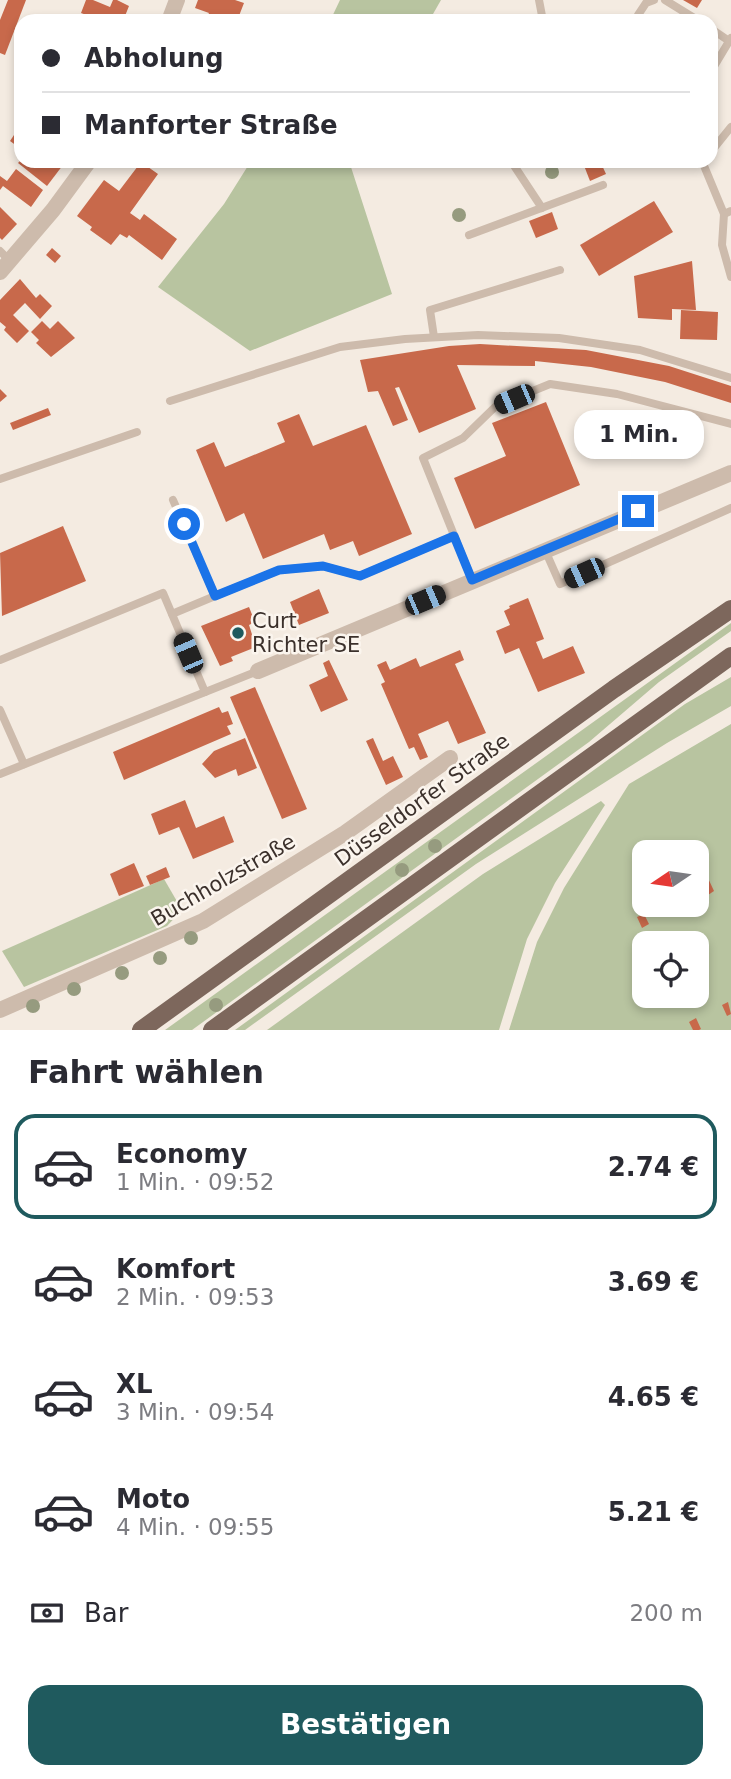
<!DOCTYPE html>
<html lang="de">
<head>
<meta charset="utf-8">
<style>
  :root { --surface:#fff; --page:#f2f2f3; --text:#2b2b33; --muted:#7c7c81; --line:#e1e1e2; --accent:#1f5a5e }
  body { margin:0; font-family:"DejaVu Sans",sans-serif; background:var(--page); color:var(--text); height:100vh; display:flex; flex-direction:column; font-size:26px; white-space:nowrap }
  * { box-sizing:border-box; margin:0 }
  p { font-size:23px; color:var(--muted) }
  .icon { flex:none; width:38px; height:38px; fill:none; stroke:currentColor; stroke-width:2; stroke-linecap:round; stroke-linejoin:round }
  .map { position:relative; height:1030px; overflow:hidden }
  .panel { display:flex; flex-direction:column; background:var(--surface); flex:1 }
  .panel>* { flex:none }
  .guide { position:absolute; left:14px; top:14px; width:704px; height:154px; border-radius:21px; box-shadow:0 4px 10px #0003; display:grid; align-content:center; height:154px; padding:0 28px; background:var(--surface) }
  .needle { width:46px; rotate:257deg }
  .fabs { position:absolute; left:632px; top:840px; display:grid; gap:14px }
  .fabs a { display:grid; place-items:center; width:77px; height:77px; border-radius:14px; background:var(--surface); box-shadow:0 4px 10px #0003; font-size:35px }
  .end { position:absolute; width:32px; height:32px; margin:-16px; border:9px solid #1a73e8; background:#fff; box-shadow:0 0 0 4px #fff }
  .from { border-radius:50% }
  .bubble { position:absolute; height:49px; border-radius:21px; background:var(--surface); box-shadow:0 4px 10px #0003; font-size:23px; font-weight:700; line-height:49px; text-align:center }
  .car { position:absolute; width:21px; height:42px; margin:-21px -10px; border-radius:9px; box-shadow:0 0 5px 2px #0007; background:linear-gradient(#222 24%,#8ab4d8 0 40%,#222 0 76%,#8ab4d8 0 86%,#222 0) }
  .guide b { display:flex; align-items:center; gap:24px; height:66px; font-size:26px }
  .guide b+b { border-top:2px solid var(--line) }
  .guide i { width:18px; height:18px; background:var(--text) }
  ul { padding:0; list-style:none }
  li { display:flex; align-items:center; gap:21px; height:105px; margin:0 14px 10px; padding:0 14px; border:4px solid transparent; border-radius:21px }
  li div { flex:1 }
  li b { display:block; font-size:26px }
  li em { font-style:normal; font-weight:700 }
  li.active { border-color:var(--accent) }
  li>.icon { width:63px; height:63px; stroke-width:1.5 }
  h2 { padding:0 28px; font-size:32px; line-height:84px }
  .pay { display:flex; align-items:center; gap:18px; height:77px; padding:0 28px; font-size:26px }
  .pay p { margin-inline-start:auto }
  .button { display:flex; gap:14px; margin-top:auto; padding:14px 28px }
  .button a { flex:1; height:80px; border-radius:21px; background:var(--accent); color:#fff; font-size:28px; font-weight:700; line-height:80px; text-align:center }
  .map>svg:first-child { display:block }
</style>
</head>
<body>
<div class="map">
<svg width="731" height="1030" viewBox="0 0 731 1030">
  <rect width="100%" height="100%" fill="#f4ebe1"/>
  <g fill="#b8c4a0" fill-rule="evenodd">
    <polygon points="340,0 441,0 429,21 330,21"/>
    <polygon points="251,161 351,161 350,164 392,294 250,351 158,287 224,204"/>
    <polygon points="731,623 731,631 659,682 589,742 192,1030 165,1030"/>
    <polygon points="731,677 731,706 667,743 476,864 245,1030 235,1030 685,704"/>
    <path d="M731,724V1030H509L537,942L564,888L629,784ZM644,852H696V905H644ZM644,943H696V996H644Z"/>
    <polygon points="601,801 605,805 555,883 527,939 499,1030 267,1030 483,874"/>
    <polygon points="164,879 182,910 167,926 24,987 2,951"/>
  </g>
  <g fill="#c8694b">
    <polygon points="8,0 26,0 5,55 0,53 0,20"/>
    <polygon points="86,0 93,0 110,7 113,0 117,0 129,6 123,21 102,21 81,13"/>
    <polygon points="198,0 235,0 244,3 237,21 205,21 209,13 195,8"/>
    <polygon points="683,0 702,0 697,8"/>
    <polygon points="14,135 21,140 21,149 10,141"/>
    <polygon points="20,161 66,161 47,186 18,163"/>
    <polygon points="587,161 600,161 606,174 590,181 583,163"/>
    <polygon points="141,162 158,174 130,213 140,220 144,214 177,239 162,260 129,235 127,238 120,234 111,245 90,230 92,227 77,216 104,180 119,191"/>
    <polygon points="16,169 43,190 31,207 3,186 0,190 0,176 7,181"/>
    <polygon points="654,201 673,232 599,276 580,245"/>
    <polygon points="0,207 17,224 2,240 0,238"/>
    <polygon points="552,212 558,229 536,238 529,221"/>
    <polygon points="52,248 61,256 55,263 46,255"/>
    <polygon points="692,261 696,310 672,309 672,320 638,318 634,276"/>
    <polygon points="20,279 36,298 40,294 52,306 40,319 25,303 13,315 29,331 17,343 4,330 6,327 0,322 0,300"/>
    <polygon points="681,310 718,312 717,340 680,339"/>
    <polygon points="42,321 50,329 58,321 75,338 51,357 36,343 39,340 31,332"/>
    <polygon points="480,344 586,350 669,366 731,386 731,403 665,382 591,367 535,361 535,366 457,365 476,409 419,433 399,387 395,388 408,420 393,426 378,391 368,392 360,360 449,346"/>
    <polygon points="0,389 7,396 0,402"/>
    <polygon points="546,402 580,485 475,529 454,478 506,456 492,423"/>
    <polygon points="48,408 51,415 13,430 10,423"/>
    <polygon points="299,414 313,446 366,425 412,534 359,556 353,541 330,550 324,534 263,559 244,513 226,522 196,450 214,442 225,467 285,442 277,423"/>
    <polygon points="63,526 86,581 2,616 0,553"/>
    <polygon points="319,589 329,613 299,625 290,602"/>
    <polygon points="528,598 544,639 536,642 543,659 573,646 585,673 538,692 519,648 505,654 496,631 510,625 504,611 510,608 509,606"/>
    <polygon points="249,607 255,622 249,625 256,647 231,657 233,661 220,666 201,626"/>
    <polygon points="460,650 464,660 455,664 486,733 458,744 448,721 418,734 428,757 420,760 414,747 409,749 381,684 385,682 377,665 386,661 390,670 416,658 420,667"/>
    <polygon points="329,660 348,700 321,712 309,685 328,676 323,663"/>
    <polygon points="255,687 307,809 282,819 230,697"/>
    <polygon points="219,707 222,713 228,711 233,724 227,726 231,734 124,780 113,752"/>
    <polygon points="245,738 257,768 238,776 236,769 215,778 202,764 214,751"/>
    <polygon points="373,738 383,761 393,756 403,777 386,785 366,741"/>
    <polygon points="185,800 196,828 224,816 234,842 193,859 179,827 159,835 151,814"/>
    <polygon points="134,863 144,886 119,896 110,874"/>
    <polygon points="166,867 170,877 150,885 146,876"/>
    <polygon points="707,876 714,891 708,895 700,879"/>
    <polygon points="663,905 672,905 675,911 668,914"/>
    <polygon points="644,914 649,924 642,928 637,917"/>
    <polygon points="728,1002 731,1014 727,1016 722,1005"/>
    <polygon points="696,1018 701,1029 699,1030 693,1030 689,1022"/>
  </g>
  <g fill="none" stroke-linecap="round" stroke-linejoin="round">
    <g stroke="#cdbbac" stroke-width="8">
      <polyline points="539,0 543,21"/>
      <polyline points="665,0 699,21"/>
      <polyline points="638,21 638,15 646,3 654,0"/>
      <polyline points="710,28 729,41"/>
      <polyline points="710,73 731,38"/>
      <polyline points="710,153 731,127"/>
      <polyline points="511,161 542,208"/>
      <polyline points="702,161 724,214 731,211"/>
      <polyline points="724,214 722,245 731,277"/>
      <polyline points="469,235 603,185"/>
      <polyline points="0,251 11,262"/>
      <polyline points="434,337 430,310 560,270"/>
      <polyline points="170,401 340,347 405,339 478,335 559,338 640,350 731,378"/>
      <polyline points="0,479 137,432"/>
      <polyline points="173,500 215,596 279,570 323,566 360,576 454,536"/>
      <polyline points="545,550 560,584 731,508"/>
      <polyline points="472,580 423,458 463,438 496,406 550,384 617,394 731,424"/>
      <polyline points="172,614 215,596"/>
      <polyline points="0,660 163,593 205,692"/>
      <polyline points="0,710 24,764"/>
      <polyline points="0,774 258,671"/>
    </g>
    <g stroke="#cdbbac" stroke-width="16">
      <polyline points="169,21 177,0"/>
      <polyline points="0,272 53,210 89,161"/>
      <polyline points="258,671 731,473"/>
      <polyline points="0,1010 203,921 345,833 450,758"/>
    </g>
    <g stroke="#7d675c" stroke-width="18">
      <polyline points="141,1030 614,689 731,609"/>
      <polyline points="212,1030 731,656"/>
    </g>
  </g>
  <g fill="#969b7f">
    <circle cx="552" cy="172" r="7"/>
    <circle cx="459" cy="215" r="7"/>
    <circle cx="435" cy="846" r="7"/>
    <circle cx="402" cy="870" r="7"/>
    <circle cx="191" cy="938" r="7"/>
    <circle cx="160" cy="958" r="7"/>
    <circle cx="122" cy="973" r="7"/>
    <circle cx="74" cy="989" r="7"/>
    <circle cx="216" cy="1005" r="7"/>
    <circle cx="33" cy="1006" r="7"/>
  </g>
  <g fill="none" stroke-linecap="round" stroke-linejoin="round">
    <polyline stroke="#1a73e8" stroke-width="9" points="184,524 215,596 279,570 323,566 360,576 454,536 472,580 638,511"/>
  </g>
  <circle fill="#1f5a5e" stroke="#fbf5ee" stroke-width="2.5" cx="238" cy="633" r="7"/>
  <g text-anchor="middle" stroke-width="5" stroke-linejoin="round" paint-order="stroke">
    <g font-size="21" fill="#3b302b" stroke="#fbf5ee" text-anchor="start">
      <text x="252" y="628">Curt<tspan x="252" dy="24">Richter SE</tspan></text>
    </g>
    <g font-size="21" fill="#3b302b" stroke="#fbf5ee">
      <text transform="translate(422 800) rotate(-36)" y="7">Düsseldorfer Straße</text>
      <text transform="translate(223 880) rotate(-30)" y="7">Buchholzstraße</text>
    </g>
  </g>
</svg>
<div class="fabs">
<a><svg class="needle" viewBox="-14 -14 28 28"><path d="M0-13l5 13h-10z" fill="#e53935"/><path d="M0 13l5-13h-10z" fill="#7c7c81"/></svg></a>
<a><svg class="icon" aria-label="locate" viewBox="0 0 24 24"><circle cx="12" cy="12" r="6"/><path d="M12 2v4M12 18v4M2 12h4M18 12h4"/></svg></a>
</div>
<i class="end from" style="left:184px;top:524px"></i>
<i class="end" style="left:638px;top:511px"></i>
<div class="bubble" style="left:574px;top:410px;width:130px">1 Min.</div>
<i class="car" style="left:514px;top:399px;rotate:247deg"></i>
<i class="car" style="left:584px;top:573px;rotate:246deg"></i>
<i class="car" style="left:425px;top:600px;rotate:67deg"></i>
<i class="car" style="left:188px;top:653px;rotate:337deg"></i>
<div class="guide">
<b><i class="from"></i>Abholung</b>
<b><i></i>Manforter Straße</b>
</div>
</div>
<section class="panel">
<h2>Fahrt wählen</h2>
<ul>
<li class="active"><svg class="icon" aria-label="car" viewBox="0 0 24 24"><path d="M5 17H2v-5l4-1 3-4h7l3 4 3 1v5h-3M9 17h6M6 11h13"/><circle cx="7" cy="17" r="2"/><circle cx="17" cy="17" r="2"/></svg><div><b>Economy</b><p>1 Min. · 09:52</p></div><em>2.74 €</em></li>
<li><svg class="icon" aria-label="car" viewBox="0 0 24 24"><path d="M5 17H2v-5l4-1 3-4h7l3 4 3 1v5h-3M9 17h6M6 11h13"/><circle cx="7" cy="17" r="2"/><circle cx="17" cy="17" r="2"/></svg><div><b>Komfort</b><p>2 Min. · 09:53</p></div><em>3.69 €</em></li>
<li><svg class="icon" aria-label="car" viewBox="0 0 24 24"><path d="M5 17H2v-5l4-1 3-4h7l3 4 3 1v5h-3M9 17h6M6 11h13"/><circle cx="7" cy="17" r="2"/><circle cx="17" cy="17" r="2"/></svg><div><b>XL</b><p>3 Min. · 09:54</p></div><em>4.65 €</em></li>
<li><svg class="icon" aria-label="car" viewBox="0 0 24 24"><path d="M5 17H2v-5l4-1 3-4h7l3 4 3 1v5h-3M9 17h6M6 11h13"/><circle cx="7" cy="17" r="2"/><circle cx="17" cy="17" r="2"/></svg><div><b>Moto</b><p>4 Min. · 09:55</p></div><em>5.21 €</em></li>
</ul>
<div class="pay"><svg class="icon" aria-label="cash" viewBox="0 0 24 24"><path d="M3 7h18v10H3z"/><circle cx="12" cy="12" r="2"/></svg>Bar<p>200 m</p></div>
<div class="button"><a>Bestätigen</a></div>
</section>
</body>
</html>
